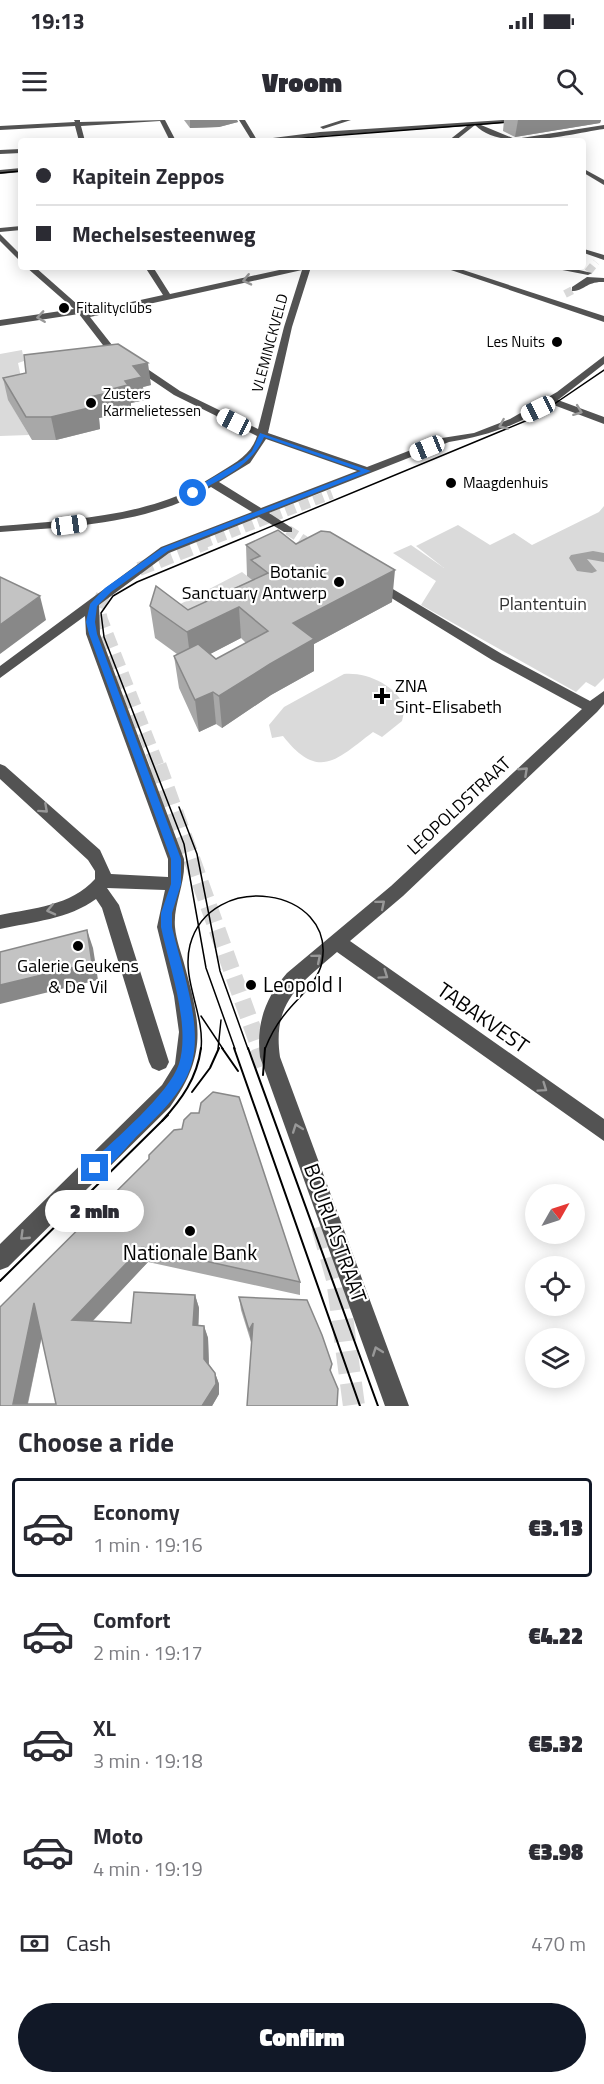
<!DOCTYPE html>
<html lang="en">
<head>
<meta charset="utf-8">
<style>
  :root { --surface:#fff; --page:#f7f7f7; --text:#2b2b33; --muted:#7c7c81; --line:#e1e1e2; --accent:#111827 }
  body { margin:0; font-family:"Titillium Web",sans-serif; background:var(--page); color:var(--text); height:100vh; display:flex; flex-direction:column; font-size:22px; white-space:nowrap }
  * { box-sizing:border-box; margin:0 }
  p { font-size:20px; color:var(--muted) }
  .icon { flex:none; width:33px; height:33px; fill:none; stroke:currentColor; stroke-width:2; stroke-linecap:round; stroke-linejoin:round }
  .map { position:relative; height:1286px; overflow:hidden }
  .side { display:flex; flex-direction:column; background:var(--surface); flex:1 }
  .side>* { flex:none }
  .hud { position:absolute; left:18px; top:18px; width:568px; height:132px; border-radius:6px; box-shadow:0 3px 15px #0003; display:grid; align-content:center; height:132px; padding:0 18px; background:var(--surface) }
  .needle { width:39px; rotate:51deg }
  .buttons { position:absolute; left:525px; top:1064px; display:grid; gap:12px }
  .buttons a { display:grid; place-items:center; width:60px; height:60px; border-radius:50%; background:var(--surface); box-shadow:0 3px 15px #0003; font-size:30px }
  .end { position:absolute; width:27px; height:27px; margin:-14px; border:8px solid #1a73e8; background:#fff; box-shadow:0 0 0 3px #fff }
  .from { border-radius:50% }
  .bubble { position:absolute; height:42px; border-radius:21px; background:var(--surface); box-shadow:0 3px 15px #0003; font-size:20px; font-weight:800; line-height:42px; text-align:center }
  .car { position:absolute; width:18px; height:36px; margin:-18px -9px; border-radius:8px; box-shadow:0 0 4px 2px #0007; background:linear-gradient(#fff 24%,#345 0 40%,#fff 0 76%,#345 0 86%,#fff 0) }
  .hud b { display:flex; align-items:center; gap:21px; height:57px; font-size:22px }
  .hud b+b { border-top:2px solid var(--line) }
  .hud i { width:15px; height:15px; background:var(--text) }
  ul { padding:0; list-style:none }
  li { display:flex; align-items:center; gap:18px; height:99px; margin:0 12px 9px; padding:0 6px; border:3px solid transparent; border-radius:6px }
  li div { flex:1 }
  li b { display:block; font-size:22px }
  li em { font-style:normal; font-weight:800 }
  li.on { border-color:var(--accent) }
  li>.icon { width:54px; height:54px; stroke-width:1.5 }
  h2 { padding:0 18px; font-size:27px; line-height:72px }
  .pay { display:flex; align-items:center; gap:15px; height:66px; padding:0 18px; font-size:22px }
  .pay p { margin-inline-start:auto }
  .action { display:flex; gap:12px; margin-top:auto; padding:12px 18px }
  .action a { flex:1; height:69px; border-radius:36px; background:var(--accent); color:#fff; font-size:24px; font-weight:800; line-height:69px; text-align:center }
  .status { display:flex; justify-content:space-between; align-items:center; height:42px; padding:0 30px; background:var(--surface); direction:ltr }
  .status svg { height:16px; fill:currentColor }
  header { display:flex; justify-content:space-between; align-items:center; height:78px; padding:0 18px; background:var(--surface); font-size:27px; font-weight:800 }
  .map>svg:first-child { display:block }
</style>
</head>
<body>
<div class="status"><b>19:13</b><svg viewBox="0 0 49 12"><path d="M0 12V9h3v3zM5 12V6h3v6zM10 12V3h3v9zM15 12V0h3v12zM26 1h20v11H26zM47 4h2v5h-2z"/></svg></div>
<header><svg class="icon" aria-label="menu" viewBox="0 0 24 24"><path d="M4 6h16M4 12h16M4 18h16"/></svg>Vroom<svg class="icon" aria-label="search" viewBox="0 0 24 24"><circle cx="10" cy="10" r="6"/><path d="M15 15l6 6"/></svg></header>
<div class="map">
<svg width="604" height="1286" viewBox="0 0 604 1286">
  <rect width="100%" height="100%" fill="#fff"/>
  <g fill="#dadada">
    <polygon points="22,230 24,241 18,243 22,262 9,281 29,315 0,316 0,234"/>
    <polygon points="604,386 604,558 595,567 586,562 576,572 421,485 436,461 393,433 411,425 444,448 416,426 458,405 490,425 514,413 532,425 599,392"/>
    <polygon points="242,452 261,467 248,495 192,522 163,493"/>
    <path d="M344,554C367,552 396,565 405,588L402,601L382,617L373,612C337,639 319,662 283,616L272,618L269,605L284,587Z"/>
  </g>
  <polygon fill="#a1a1a1" points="593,431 604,433 604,442 587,439 597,451 592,453 577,451 569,438 571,435"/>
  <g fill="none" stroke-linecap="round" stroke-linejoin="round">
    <g stroke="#d9d9d9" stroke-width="8" stroke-dasharray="8 4.5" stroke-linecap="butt">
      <polyline points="588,152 596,142"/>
      <polyline points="565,174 575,169"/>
    </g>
    <g stroke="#d9d9d9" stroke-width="10" stroke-dasharray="10 5" stroke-linecap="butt">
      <polyline points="288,410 305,421"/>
      <polyline points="202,424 332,374"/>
    </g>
    <g stroke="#d9d9d9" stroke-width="14" stroke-dasharray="14 7" stroke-linecap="butt">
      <polyline points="139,449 206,423"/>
      <polyline points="103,475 98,487 101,500 158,647"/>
    </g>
    <polyline stroke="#d9d9d9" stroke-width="17" stroke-dasharray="17 8" stroke-linecap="butt" points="158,645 260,929"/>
    <g stroke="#d9d9d9" stroke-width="22" stroke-dasharray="22 10" stroke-linecap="butt">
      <polyline points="260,928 266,945"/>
      <polyline points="322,1106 337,1159 354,1286"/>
    </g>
    <g fill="#535353" fill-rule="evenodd">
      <polygon points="74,0 80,0 80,2 165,0 176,21 170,21 160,1 81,6 85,21 79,21 75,6 0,10 0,6 75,2"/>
      <path d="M239,0H245L257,20L320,12L503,0H532L481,5L515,19L604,5V9C569,14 502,33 475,5L455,21H448L467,6L252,21Z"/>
      <polygon points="342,0 351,0 323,9 320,7"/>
      <polygon points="21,29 21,33 0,34 0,30"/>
      <polygon points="21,48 21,52 0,54 0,50"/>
      <polygon points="584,49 604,60 604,65 584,53"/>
      <polygon points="21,106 21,110 0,112 0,108"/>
      <polygon points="0,114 21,135 21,142 0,121"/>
      <polygon points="584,129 604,135 604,140 584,133"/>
      <path d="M26,147H35L86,192L163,175L145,147H153L170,174L293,147H311L292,207L268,313L367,347L442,318L474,313L510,299L557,272L604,236V244L558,280L604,297V304L551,284C518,305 488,316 449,322L269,393L292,408V412H284L259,397L169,433L99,485L100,514L184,739C186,764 173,784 175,807C176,820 182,835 185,847C201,905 207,936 170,987L8,1147L0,1150V1124L162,965L175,944L179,912L174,876L157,807L165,770L107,768L119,785L169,942L166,948L159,951L152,948L149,942L102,788L96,779C69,799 32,802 0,809V795C33,788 71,786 95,759V751L88,740L0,659V644L5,646L100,730L111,754L168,757V739L86,514L85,496L0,558V546L161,427L252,392L211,367C150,404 70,407 0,412V406C60,401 136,397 190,370C201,364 212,357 222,351C237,342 252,333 257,316L174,275L106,229L79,194L0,206V200L74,189ZM302,150L284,207L258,309L180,271L112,225L90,197ZM266,319L357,351L261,388L219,362L250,343Z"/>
      <polygon points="442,147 454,147 604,196 604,202"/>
      <polygon points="547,147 566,147 592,153 588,155"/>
      <path d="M587,157L604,158V162C587,161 584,171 572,171V167Z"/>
      <path d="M376,459L502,534L590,581L604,571V584L597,592L403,776L350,821L604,999V1021L337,832C300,864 272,882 280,937L409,1286H385L260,937C256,904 265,878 287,853L391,766L582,589L492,540L372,466V460Z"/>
    </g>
    <g stroke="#000" stroke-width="1.5">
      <polyline points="265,21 536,0"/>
      <polyline points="0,53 21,51"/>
      <polyline points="179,687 197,734 220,851 248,929"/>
      <polyline points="201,896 223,929"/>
      <path d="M201,929C205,894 181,860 190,825C210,749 336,767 322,842C318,863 297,878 285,894C276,905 270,916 265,929"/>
      <polyline points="218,929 221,900"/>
      <polyline points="235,929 206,848 184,724 104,517 101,493 113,476 137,462 535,297 604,250"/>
    </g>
    <g stroke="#000" stroke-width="2">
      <polyline points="222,928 238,951"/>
      <polyline points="234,928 360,1286"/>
      <polyline points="248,928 378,1286"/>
      <polyline points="263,955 265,928"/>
      <polyline points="192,972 210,948 219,928"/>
      <path d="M162,1001C182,979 197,958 201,928"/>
      <polyline points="0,1161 168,995"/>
    </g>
  </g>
  <g fill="#a8a8a8" fill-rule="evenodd">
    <polygon points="184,0 237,0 238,2 219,7 190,8"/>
    <polygon points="504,0 601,0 600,3 515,17 503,11"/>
    <polygon points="26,253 151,265 143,267 145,280 131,283 131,287 119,291 119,294 99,298 100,309 56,320 32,320 8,280 3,258"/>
    <path d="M296,424L392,482L314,524V551L271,575L222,608L216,604L199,612L179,568L174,536L177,534L155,518L150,486L188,490L252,460L247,456L246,425ZM241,518L246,523L216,539L210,534Z"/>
    <path d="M213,972L239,977L300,1162V1175L148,1142L93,1201L131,1203L134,1172L195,1175L199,1188L198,1206H204L208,1218L209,1244L215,1253L219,1264V1274L212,1286H0V1187L149,1039V1035L174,1010L182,1009L184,1000L191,993H199L201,983ZM42,1216L56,1284H28Z"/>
    <polygon points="239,1177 332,1244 331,1251 252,1221 251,1222 241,1190"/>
  </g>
  <g fill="#888">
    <polygon points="190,0 237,0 238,2 219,7 190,8"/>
    <polygon points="518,0 601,0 600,3 515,17"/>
    <polygon points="148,243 151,265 143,267 145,280 131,283 131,287 119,291 119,294 99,298 100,309 56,320 51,297 90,277 125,261 133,246"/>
    <polygon points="395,450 392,482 314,524 314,551 271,575 222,608 219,576 293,503"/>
    <polygon points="40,476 46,500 0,534 0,505"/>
    <polygon points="239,487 241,518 191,544 187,512"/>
    <polygon points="213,572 216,604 199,612 195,580"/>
    <polygon points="87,810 93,828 98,860 0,884 0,865"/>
    <polygon points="142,1127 148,1142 82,1212 72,1200"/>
    <polygon points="195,1175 199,1188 198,1218 193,1205"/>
    <polygon points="34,1183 46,1196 27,1286 13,1284"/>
    <polygon points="253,1203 255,1215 251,1222 249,1210"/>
    <polygon points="204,1206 208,1218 209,1250 204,1239"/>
    <polygon points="215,1253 219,1264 219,1274 212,1286 202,1286"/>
  </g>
  <g fill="#c3c3c3" stroke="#888" stroke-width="1.5" fill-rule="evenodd">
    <polygon points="118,224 148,243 133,246 142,257 125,261 128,265 112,269 116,271 90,277 97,286 51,297 26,297 3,258 26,253 24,235"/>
    <polygon points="278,410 296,424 321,411 330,412 395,450 293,503 314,519 270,544 219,576 213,572 195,580 174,536 198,524 216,539 268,511 239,487 187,512 150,486 156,466 188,490 268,453 251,440 260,436 246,425"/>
    <polygon points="0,457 40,476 0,505"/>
    <polygon points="87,810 92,843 0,865 0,832"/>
    <path d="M213,972L239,977L300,1162L142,1127L72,1200L131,1203L134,1172L195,1175L193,1205L204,1206V1239L215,1253L216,1264L202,1286H0V1187L149,1039V1035L174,1010L182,1009L184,1000L191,993H199L201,983ZM34,1183L56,1284H13Z"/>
    <polygon points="239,1177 307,1180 322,1215 332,1244 330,1250 338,1269 337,1286 247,1286 253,1203 249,1210"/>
  </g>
  <defs><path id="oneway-chevron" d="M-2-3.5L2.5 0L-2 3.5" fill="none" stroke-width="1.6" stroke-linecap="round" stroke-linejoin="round" transform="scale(1.5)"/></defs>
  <g stroke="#989898">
    <use href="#oneway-chevron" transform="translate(247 160) rotate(167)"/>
    <use href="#oneway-chevron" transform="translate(41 197) rotate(172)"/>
    <use href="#oneway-chevron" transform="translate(578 291) rotate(21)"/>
    <use href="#oneway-chevron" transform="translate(503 305) rotate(157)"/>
    <use href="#oneway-chevron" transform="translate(524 651) rotate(-43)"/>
    <use href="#oneway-chevron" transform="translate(44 689) rotate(42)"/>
    <use href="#oneway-chevron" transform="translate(381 784) rotate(-40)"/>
    <use href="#oneway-chevron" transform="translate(51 790) rotate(167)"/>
    <use href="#oneway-chevron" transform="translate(317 838) rotate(-40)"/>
    <use href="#oneway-chevron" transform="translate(384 855) rotate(35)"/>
    <use href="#oneway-chevron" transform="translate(543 968) rotate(35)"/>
    <use href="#oneway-chevron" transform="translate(297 1008) rotate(-110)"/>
    <use href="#oneway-chevron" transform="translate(24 1116) rotate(136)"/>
    <use href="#oneway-chevron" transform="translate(377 1231) rotate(-110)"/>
  </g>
  <path fill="#1a73e8" d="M260,313L371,351L168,431L111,472L97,486L95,502L97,514L181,739V764L172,793V807C181,847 204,906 191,946C183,972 158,996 138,1015C126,1027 111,1048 95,1055L88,1048L90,1043C114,1020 169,974 179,944C191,905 169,846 161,807V793L171,764V739L89,514L86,502L90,484L105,468L162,428L361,351L264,317C251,347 222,358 195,374H190V371L243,340L252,331Z"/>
  <g fill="#000" stroke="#fff" stroke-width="2">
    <circle cx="64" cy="188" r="6"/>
    <circle cx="557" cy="222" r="6"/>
    <circle cx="91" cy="283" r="6"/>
    <circle cx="451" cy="363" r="6"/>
    <circle cx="339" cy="462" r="6"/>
    <path d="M379 567h6v6h6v6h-6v6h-6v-6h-6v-6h6z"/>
    <circle cx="78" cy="826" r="6"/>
    <circle cx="251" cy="865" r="6"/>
    <circle cx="190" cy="1111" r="6"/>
  </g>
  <g text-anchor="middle" stroke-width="4.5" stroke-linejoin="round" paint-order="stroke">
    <g font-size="15" fill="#000" stroke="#fff" text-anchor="start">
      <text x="76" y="193">Fitalityclubs</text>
      <text x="545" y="227" text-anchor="end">Les Nuits</text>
      <text x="103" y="279">Zusters<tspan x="103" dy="17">Karmelietessen</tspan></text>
      <text x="463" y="368">Maagdenhuis</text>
    </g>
    <g font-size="15" fill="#000" stroke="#fff">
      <text transform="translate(270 223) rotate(-75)" y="5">VLEMINCKVELD</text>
    </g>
    <g font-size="18" fill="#000" stroke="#fff" text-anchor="end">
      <text x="327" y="458">Botanic<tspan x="327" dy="21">Sanctuary Antwerp</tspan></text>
      <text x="395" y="572" text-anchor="start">ZNA<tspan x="395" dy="21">Sint-Elisabeth</tspan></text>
      <text x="78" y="852" text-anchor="middle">Galerie Geukens<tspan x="78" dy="21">&amp; De Vil</tspan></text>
    </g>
    <g font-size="18" fill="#313131" stroke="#fff">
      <text x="543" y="490">Plantentuin</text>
    </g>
    <g font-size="18" fill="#000" stroke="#fff">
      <text transform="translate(459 686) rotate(-43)" y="6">LEOPOLDSTRAAT</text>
    </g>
    <g font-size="21" fill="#000" stroke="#fff" text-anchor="start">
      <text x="263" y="872">Leopold I</text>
      <text x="190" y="1140" text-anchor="middle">Nationale Bank</text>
    </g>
    <g font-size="21" fill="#000" stroke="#fff">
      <text transform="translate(483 898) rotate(35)" y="7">TABAKVEST</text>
      <text transform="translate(335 1113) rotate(70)" y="7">BOURLASTRAAT</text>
    </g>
  </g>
</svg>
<div class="buttons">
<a><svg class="needle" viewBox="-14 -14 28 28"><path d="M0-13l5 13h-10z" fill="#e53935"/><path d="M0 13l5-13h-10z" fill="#7c7c81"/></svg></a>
<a><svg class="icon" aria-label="locate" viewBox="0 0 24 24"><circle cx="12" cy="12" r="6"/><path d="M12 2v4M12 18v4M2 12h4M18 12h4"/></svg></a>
<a><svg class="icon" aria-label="layers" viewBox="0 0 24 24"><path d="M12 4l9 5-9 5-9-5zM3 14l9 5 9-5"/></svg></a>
</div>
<i class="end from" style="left:193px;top:373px"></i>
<i class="end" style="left:95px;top:1048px"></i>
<div class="bubble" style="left:45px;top:1070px;width:99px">2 min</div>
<i class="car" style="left:538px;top:289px;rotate:244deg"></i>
<i class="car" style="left:234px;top:302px;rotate:297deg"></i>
<i class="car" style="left:427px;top:328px;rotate:248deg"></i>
<i class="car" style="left:69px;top:405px;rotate:82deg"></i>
<div class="hud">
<b><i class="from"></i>Kapitein Zeppos</b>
<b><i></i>Mechelsesteenweg</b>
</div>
</div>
<section class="side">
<h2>Choose a ride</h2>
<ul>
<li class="on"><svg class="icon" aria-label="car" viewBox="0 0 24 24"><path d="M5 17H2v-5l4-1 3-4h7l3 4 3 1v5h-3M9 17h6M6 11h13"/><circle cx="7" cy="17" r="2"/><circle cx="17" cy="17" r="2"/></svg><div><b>Economy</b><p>1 min · 19:16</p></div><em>€3.13</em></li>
<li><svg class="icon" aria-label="car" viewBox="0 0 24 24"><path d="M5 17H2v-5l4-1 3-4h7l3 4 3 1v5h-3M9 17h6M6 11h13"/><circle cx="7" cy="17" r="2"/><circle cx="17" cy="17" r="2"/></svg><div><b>Comfort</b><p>2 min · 19:17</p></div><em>€4.22</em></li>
<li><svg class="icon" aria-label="car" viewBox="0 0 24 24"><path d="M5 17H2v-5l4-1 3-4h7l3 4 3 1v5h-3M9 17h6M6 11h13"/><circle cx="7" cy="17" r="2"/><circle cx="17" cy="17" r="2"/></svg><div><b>XL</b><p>3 min · 19:18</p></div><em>€5.32</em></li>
<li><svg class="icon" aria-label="car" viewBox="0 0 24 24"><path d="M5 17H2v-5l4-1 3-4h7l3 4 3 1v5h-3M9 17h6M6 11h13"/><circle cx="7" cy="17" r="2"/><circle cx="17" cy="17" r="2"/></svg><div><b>Moto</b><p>4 min · 19:19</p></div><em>€3.98</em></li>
</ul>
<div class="pay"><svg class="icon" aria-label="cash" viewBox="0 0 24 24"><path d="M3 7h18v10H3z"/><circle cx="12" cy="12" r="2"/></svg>Cash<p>470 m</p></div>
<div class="action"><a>Confirm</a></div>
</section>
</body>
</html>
